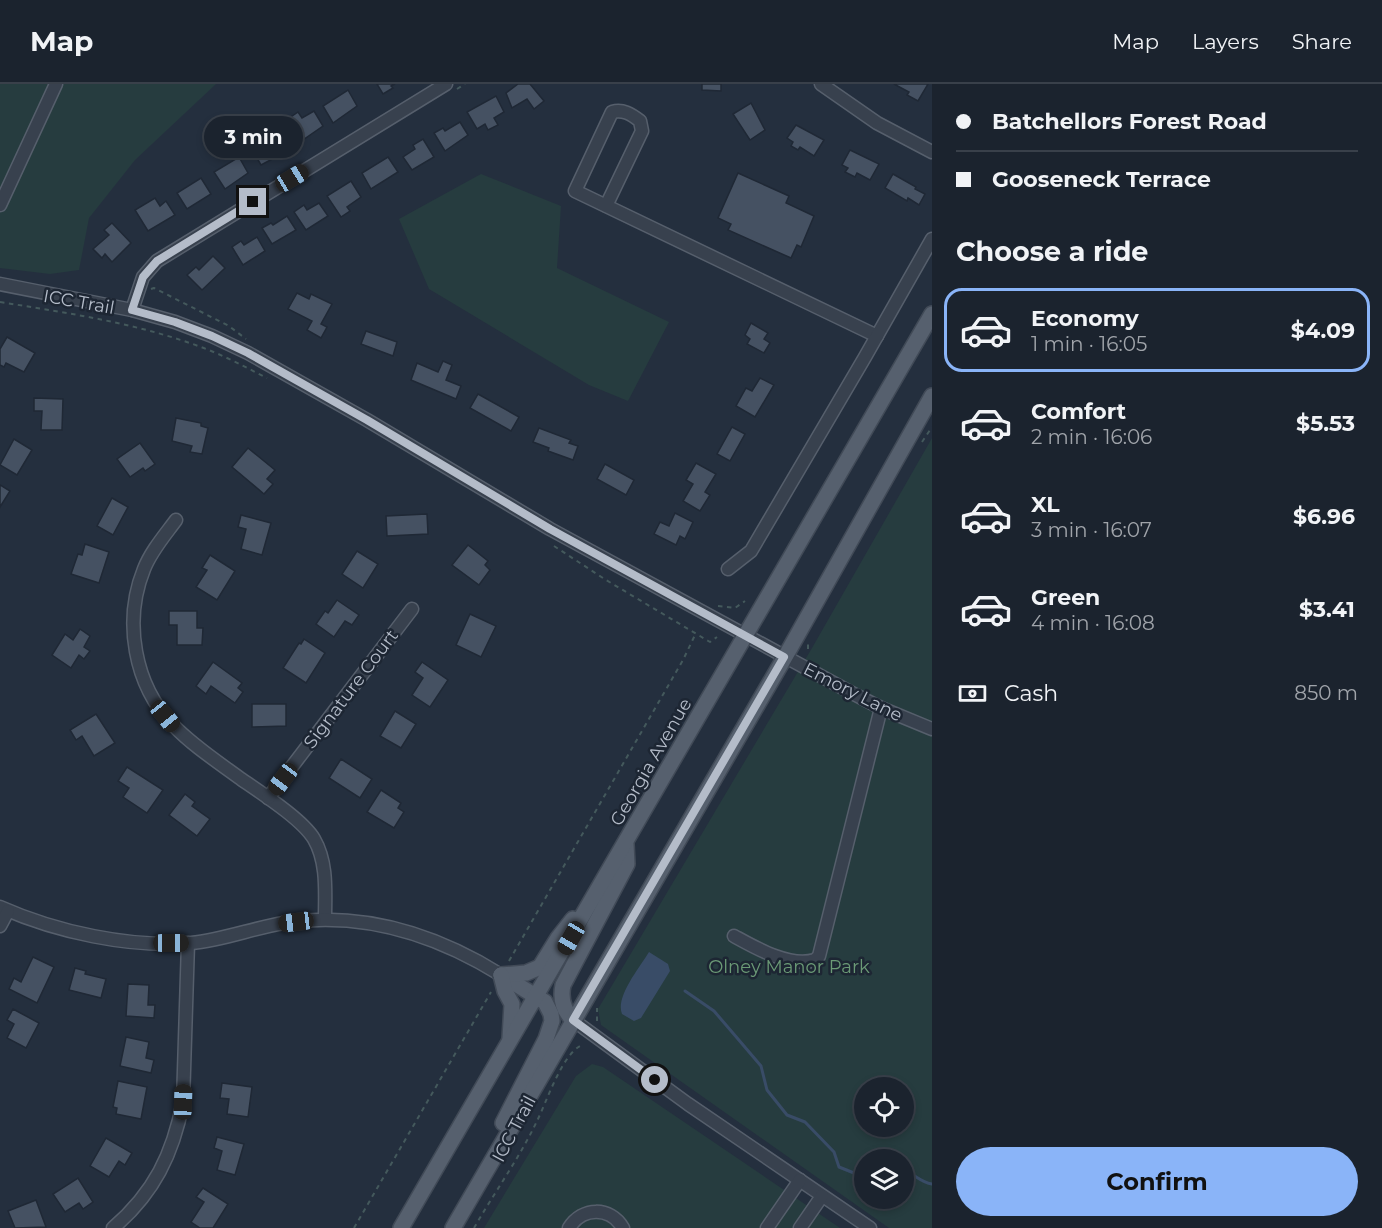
<!DOCTYPE html>
<html lang="en">
<head>
<meta charset="utf-8">
<style>
  :root { --surface:#1b232e; --page:#242b36; --text:#f1f3f6; --muted:#a0a4aa; --line:#39404a; --accent:#8ab4f8 }
  body { margin:0; font-family:Montserrat,sans-serif; background:var(--page); color:var(--text); height:100vh; display:flex; flex-direction:column; font-size:22px; white-space:nowrap }
  * { box-sizing:border-box; margin:0 }
  p { font-size:20px; color:var(--muted) }
  .icon { flex:none; width:33px; height:33px; fill:none; stroke:currentColor; stroke-width:2; stroke-linecap:round; stroke-linejoin:round }
  .map { position:relative; flex:1; overflow:hidden }
  .drawer { display:flex; flex-direction:column; background:var(--surface); width:450px }
  .drawer>* { flex:none }
  .banner { display:grid; align-content:center; height:132px; padding:0 24px; background:var(--surface) }
  .controls { position:absolute; left:854px; top:993px; display:grid; gap:12px }
  .controls a { display:grid; place-items:center; width:60px; height:60px; border-radius:50%; background:var(--surface); box-shadow:0 3px 9px #0003,0 0 0 2px var(--line); font-size:30px }
  .end { position:absolute; width:27px; height:27px; margin:-14px; border:8px solid #b4bcc9; background:#111; box-shadow:0 0 0 3px #111 }
  .from { border-radius:50% }
  .bubble { position:absolute; height:42px; border-radius:21px; background:var(--surface); box-shadow:0 3px 9px #0003,0 0 0 2px var(--line); font-size:20px; font-weight:700; line-height:42px; text-align:center }
  .car { position:absolute; width:18px; height:36px; margin:-18px -9px; border-radius:8px; box-shadow:0 0 4px 2px #0007; background:linear-gradient(#222 24%,#8ab4d8 0 40%,#222 0 76%,#8ab4d8 0 86%,#222 0) }
  .banner b { display:flex; align-items:center; gap:21px; height:57px; font-size:22px }
  .banner b+b { border-top:2px solid var(--line) }
  .banner i { width:15px; height:15px; background:var(--text) }
  ul { padding:0; list-style:none }
  li { display:flex; align-items:center; gap:18px; height:84px; margin:0 12px 9px; padding:0 12px; border:3px solid transparent; border-radius:18px }
  li div { flex:1 }
  li b { display:block; font-size:22px }
  li em { font-style:normal; font-weight:700 }
  li.selected { border-color:var(--accent) }
  li>.icon { width:54px; height:54px; stroke-width:1.5 }
  h2 { padding:0 24px; font-size:27px; line-height:72px }
  .pay { display:flex; align-items:center; gap:15px; height:66px; padding:0 24px; font-size:22px }
  .pay p { margin-inline-start:auto }
  .cta { display:flex; gap:12px; margin-top:auto; padding:12px 24px }
  .cta a { flex:1; height:69px; border-radius:36px; background:var(--accent); color:#111; font-size:24px; font-weight:700; line-height:69px; text-align:center }
  header { display:flex; align-items:center; gap:36px; box-sizing:border-box; height:84px; padding:0 30px; background:var(--surface); border-bottom:2px solid var(--line) }
  header strong { font-size:28px }
  nav { display:flex; gap:33px; margin-inline-start:auto; font-size:21px }
  main { display:flex; flex:1; min-height:0 }
  .map>svg:first-child { display:block }
</style>
</head>
<body>
<header>
<strong>Map</strong>
<nav><a>Map</a><a>Layers</a><a>Share</a></nav>
</header>
<main>
<div class="map">
<svg width="932" height="1144" viewBox="0 0 932 1144">
  <rect width="100%" height="100%" fill="#242f3e"/>
  <g fill="#263c3f" fill-rule="evenodd">
    <polygon points="0,0 216,0 135,76 89,134 79,186 50,190 0,184"/>
    <polygon points="481,90 561,122 557,184 669,238 628,317 589,301 429,205 399,135"/>
    <path d="M932,354V1144H889L601,941L598,925L812,564ZM864,1004H903V1042H864ZM864,1076H903V1114H864Z"/>
    <polygon points="592,980 603,983 840,1144 484,1144 576,992"/>
  </g>
  <path fill="#394c67" d="M649,868L668,880L670,887L641,934L634,937L622,930C615,913 640,883 649,868Z"/>
  <g fill="none" stroke-linecap="round" stroke-linejoin="round">
    <g stroke="#394c67" stroke-width="3">
      <polyline points="685,907 714,927 738,955 761,982 767,1006 787,1031 805,1038 834,1068 839,1083 864,1093"/>
      <path d="M903,1086C915,1090 920,1098 932,1100"/>
    </g>
  </g>
  <g fill="#455162" stroke="#1f2835" stroke-width="1.5">
    <polygon points="377,0 395,0 391,2 393,4 383,10"/>
    <polygon points="518,0 530,0 544,17 534,25 527,15 512,24 506,9"/>
    <polygon points="702,0 721,0 721,7 702,6"/>
    <polygon points="894,0 928,0 918,17 907,11 909,8"/>
    <polygon points="348,6 357,22 333,39 323,22"/>
    <polygon points="496,12 504,28 494,34 498,41 488,46 485,40 477,45 467,28"/>
    <polygon points="751,19 765,46 750,56 733,30"/>
    <polygon points="314,27 323,42 297,60 286,43 291,40 288,35 298,28 302,34"/>
    <polygon points="460,38 468,51 445,67 434,49 443,44 445,47"/>
    <polygon points="796,41 824,56 814,72 800,63 798,66 791,62 793,58 787,54"/>
    <polygon points="277,49 287,64 281,68 282,70 261,81 251,64"/>
    <polygon points="423,55 434,73 412,86 403,73 415,65 413,61"/>
    <polygon points="850,66 879,80 870,96 857,89 855,93 845,88 848,84 842,81"/>
    <polygon points="239,73 248,89 225,105 214,88"/>
    <polygon points="388,73 398,88 371,105 362,89"/>
    <polygon points="738,89 789,112 786,119 814,132 801,163 797,161 791,174 728,146 731,140 718,134"/>
    <polygon points="893,90 916,103 915,105 925,110 919,121 908,114 907,117 885,104"/>
    <polygon points="201,94 211,110 187,125 177,109"/>
    <polygon points="351,97 361,113 347,123 350,127 341,133 327,112"/>
    <polygon points="155,114 160,122 166,117 175,131 148,147 135,126"/>
    <polygon points="319,119 328,132 306,146 294,128 304,121 307,126"/>
    <polygon points="287,132 296,146 272,160 262,144 271,139 273,141"/>
    <polygon points="112,139 131,159 112,178 105,170 102,174 93,165 109,151 104,146"/>
    <polygon points="257,153 265,167 243,181 232,163 241,157 244,161"/>
    <polygon points="213,172 225,184 202,206 187,191 196,183 199,186"/>
    <polygon points="297,209 309,215 311,210 332,220 321,240 327,243 321,254 307,246 312,237 288,225"/>
    <polygon points="751,239 768,249 764,255 770,259 764,269 747,260 750,255 745,251"/>
    <polygon points="366,247 397,258 393,272 361,260"/>
    <polygon points="7,253 35,269 24,288 6,279 4,283 0,281 0,265"/>
    <polygon points="443,277 452,281 446,296 461,302 456,315 411,296 417,279 438,288"/>
    <polygon points="760,294 774,301 755,333 736,322 746,304 752,307"/>
    <polygon points="478,310 519,333 511,347 470,324"/>
    <polygon points="34,314 63,315 62,346 41,346 42,327 34,327"/>
    <polygon points="176,334 201,339 201,342 208,344 202,370 190,368 192,362 172,357"/>
    <polygon points="732,343 745,350 730,377 717,370"/>
    <polygon points="539,344 571,356 569,359 578,362 573,376 548,367 549,364 533,358"/>
    <polygon points="14,355 32,366 17,391 0,381"/>
    <polygon points="140,359 155,380 145,387 143,384 130,393 117,375"/>
    <polygon points="248,364 275,386 267,395 273,400 264,410 232,383"/>
    <polygon points="696,379 716,390 705,408 710,411 700,427 683,417 693,400 686,396"/>
    <polygon points="605,380 634,396 626,411 597,395"/>
    <polygon points="0,401 10,407 0,423"/>
    <polygon points="112,414 128,423 113,451 97,442"/>
    <polygon points="675,429 693,438 685,455 680,452 676,461 654,450 660,438 669,442"/>
    <polygon points="427,430 428,450 387,452 386,432"/>
    <polygon points="241,431 271,439 262,471 241,465 246,445 238,443"/>
    <polygon points="85,460 109,468 99,499 71,490 78,470 82,471"/>
    <polygon points="468,461 488,477 485,481 490,486 479,501 452,481"/>
    <polygon points="357,467 378,480 363,504 342,490"/>
    <polygon points="210,471 235,487 217,516 196,503 207,486 202,484"/>
    <polygon points="337,516 359,531 352,541 345,537 334,553 316,540 325,527 328,529"/>
    <polygon points="169,527 197,527 197,544 203,544 202,561 177,561 177,541 169,541"/>
    <polygon points="470,530 496,542 481,573 456,561"/>
    <polygon points="80,545 90,552 84,563 90,567 84,575 79,571 71,584 52,571 65,550 73,556"/>
    <polygon points="304,555 325,569 306,599 283,584 299,559 301,560"/>
    <polygon points="213,578 242,599 238,604 243,608 235,619 211,602 206,610 196,602"/>
    <polygon points="422,578 448,596 430,623 412,611 423,594 415,588"/>
    <polygon points="252,620 286,620 286,642 252,643"/>
    <polygon points="395,627 416,640 401,664 380,652"/>
    <polygon points="96,630 115,659 94,672 82,652 76,656 70,646"/>
    <polygon points="341,675 372,695 360,714 329,694"/>
    <polygon points="127,683 163,706 147,729 123,713 129,704 118,697"/>
    <polygon points="381,706 401,719 398,724 404,728 394,744 367,728"/>
    <polygon points="185,710 195,718 192,722 210,735 197,752 169,731"/>
    <polygon points="33,873 54,883 37,919 9,905 14,894 21,898"/>
    <polygon points="75,884 86,887 85,890 106,895 101,914 69,906"/>
    <polygon points="128,900 149,901 148,921 155,921 154,934 126,932"/>
    <polygon points="13,925 39,939 26,964 7,954 14,940 7,936"/>
    <polygon points="126,953 149,958 146,974 154,976 151,989 120,982"/>
    <polygon points="118,997 147,1003 141,1035 116,1030 117,1024 113,1023"/>
    <polygon points="222,999 252,1003 248,1033 227,1030 229,1015 220,1014"/>
    <polygon points="217,1053 244,1060 235,1091 217,1086 222,1067 214,1064"/>
    <polygon points="106,1054 132,1069 125,1081 119,1077 109,1093 90,1082"/>
    <polygon points="78,1094 93,1118 83,1125 79,1119 65,1128 53,1110"/>
    <polygon points="203,1104 228,1120 213,1144 200,1144 191,1138 204,1118 196,1113"/>
    <polygon points="36,1116 46,1143 15,1144 8,1127"/>
  </g>
  <g fill="none" stroke-linecap="round" stroke-linejoin="round">
    <defs>
      <g id="minor">
        <polyline points="821,0 877,39 932,68"/>
        <polyline points="0,121 56,0"/>
        <path d="M606,122L642,47L640,37C631,30 623,25 612,28L575,107L877,252"/>
        <polyline points="0,200 132,226 175,238 212,252 248,269 367,336 550,445 852,609 881,624 932,645"/>
        <polyline points="132,226 143,193 157,177 446,0"/>
        <path d="M176,436C165,451 151,467 144,485C123,537 134,601 173,641C193,662 218,678 241,695C261,709 302,735 314,755C328,779 325,809 325,835"/>
        <polyline points="728,485 751,467 865,273 932,155"/>
        <polyline points="268,714 412,525"/>
        <path d="M0,823C56,848 130,864 191,859C223,856 253,844 284,839C362,827 435,850 501,891"/>
        <polyline points="0,842 8,827"/>
        <path d="M734,852C756,864 790,884 815,876L819,872L881,624"/>
        <polyline points="573,936 688,1020 870,1144"/>
        <path d="M113,1144C154,1109 173,1070 183,1018L188,859"/>
        <path d="M569,1144C582,1123 610,1122 623,1144"/>
        <polyline points="767,1144 800,1096"/>
        <polyline points="800,1144 822,1112"/>
      </g>
      <g id="major">
        <polyline points="501,891 545,918 551,930 552,937 546,955 503,1039"/>
        <polyline points="501,891 526,889 540,883 558,854 573,835"/>
        <polyline points="501,891 505,907 512,920 510,954"/>
        <path d="M573,936C563,926 560,915 563,901L627,780L626,760"/>
        <polyline points="401,1144 932,230"/>
        <polyline points="453,1144 785,573 932,312"/>
      </g>
    </defs>
    <use href="#minor" stroke="#565f6c" stroke-width="15"/>
    <use href="#major" stroke="#414a57" stroke-width="18"/>
    <g stroke="#44595c" stroke-width="2" stroke-dasharray="4.5 4.5" stroke-linecap="butt">
      <polyline points="457,5 465,0"/>
      <polyline points="151,205 154,204 229,242 246,255"/>
      <path d="M0,218C68,229 136,239 201,263C223,271 245,283 267,294"/>
      <polyline points="922,358 932,343"/>
      <polyline points="554,462 606,496 710,558 717,553"/>
      <polyline points="718,522 735,524 745,517"/>
      <polyline points="808,565 808,559"/>
      <polyline points="509,877 683,576 695,551"/>
      <polyline points="597,937 597,924"/>
      <polyline points="354,1144 491,908"/>
      <path d="M474,1144C494,1109 520,1073 537,1037C547,1017 561,973 580,962"/>
    </g>
    <use href="#minor" stroke="#38414e" stroke-width="12"/>
    <use href="#major" stroke="#56606e" stroke-width="15"/>
  </g>
  <g fill="none" stroke-linecap="round" stroke-linejoin="round">
    <polyline stroke="#b4bcc9" stroke-width="8" points="253,118 157,177 143,193 132,226 175,238 212,252 248,269 367,336 550,445 784,573 573,936 655,996"/>
  </g>
  <g text-anchor="middle" stroke-width="5" stroke-linejoin="round" paint-order="stroke">
    <g font-size="18" fill="#b4bcc9" stroke="#1d2633">
      <text transform="translate(79 218) rotate(10)" y="6">ICC Trail</text>
      <text transform="translate(351 605) rotate(-53)" y="6">Signature Court</text>
      <text transform="translate(853 608) rotate(27)" y="6">Emory Lane</text>
      <text transform="translate(651 678) rotate(-60)" y="6">Georgia Avenue</text>
      <text transform="translate(514 1045) rotate(-62)" y="6">ICC Trail</text>
    </g>
    <g font-size="18" fill="#6b9a76" stroke="#1d2633">
      <text x="789" y="889">Olney Manor Park</text>
    </g>
  </g>
</svg>
<div class="controls">
<a><svg class="icon" aria-label="locate" viewBox="0 0 24 24"><circle cx="12" cy="12" r="6"/><path d="M12 2v4M12 18v4M2 12h4M18 12h4"/></svg></a>
<a><svg class="icon" aria-label="layers" viewBox="0 0 24 24"><path d="M12 4l9 5-9 5-9-5zM3 14l9 5 9-5"/></svg></a>
</div>
<i class="end from" style="left:655px;top:996px"></i>
<i class="end" style="left:253px;top:118px"></i>
<div class="bubble" style="left:204px;top:32px;width:99px">3 min</div>
<i class="car" style="left:292px;top:94px;rotate:59deg"></i>
<i class="car" style="left:165px;top:632px;rotate:141deg"></i>
<i class="car" style="left:283px;top:695px;rotate:217deg"></i>
<i class="car" style="left:296px;top:838px;rotate:263deg"></i>
<i class="car" style="left:571px;top:854px;rotate:210deg"></i>
<i class="car" style="left:171px;top:859px;rotate:90deg"></i>
<i class="car" style="left:183px;top:1018px;rotate:2deg"></i>
</div>
<section class="drawer">
<div class="banner">
<b><i class="from"></i>Batchellors Forest Road</b>
<b><i></i>Gooseneck Terrace</b>
</div>
<h2>Choose a ride</h2>
<ul>
<li class="selected"><svg class="icon" aria-label="car" viewBox="0 0 24 24"><path d="M5 17H2v-5l4-1 3-4h7l3 4 3 1v5h-3M9 17h6M6 11h13"/><circle cx="7" cy="17" r="2"/><circle cx="17" cy="17" r="2"/></svg><div><b>Economy</b><p>1 min · 16:05</p></div><em>$4.09</em></li>
<li><svg class="icon" aria-label="car" viewBox="0 0 24 24"><path d="M5 17H2v-5l4-1 3-4h7l3 4 3 1v5h-3M9 17h6M6 11h13"/><circle cx="7" cy="17" r="2"/><circle cx="17" cy="17" r="2"/></svg><div><b>Comfort</b><p>2 min · 16:06</p></div><em>$5.53</em></li>
<li><svg class="icon" aria-label="car" viewBox="0 0 24 24"><path d="M5 17H2v-5l4-1 3-4h7l3 4 3 1v5h-3M9 17h6M6 11h13"/><circle cx="7" cy="17" r="2"/><circle cx="17" cy="17" r="2"/></svg><div><b>XL</b><p>3 min · 16:07</p></div><em>$6.96</em></li>
<li><svg class="icon" aria-label="car" viewBox="0 0 24 24"><path d="M5 17H2v-5l4-1 3-4h7l3 4 3 1v5h-3M9 17h6M6 11h13"/><circle cx="7" cy="17" r="2"/><circle cx="17" cy="17" r="2"/></svg><div><b>Green</b><p>4 min · 16:08</p></div><em>$3.41</em></li>
</ul>
<div class="pay"><svg class="icon" aria-label="cash" viewBox="0 0 24 24"><path d="M3 7h18v10H3z"/><circle cx="12" cy="12" r="2"/></svg>Cash<p>850 m</p></div>
<div class="cta"><a>Confirm</a></div>
</section>
</main>
</body>
</html>
